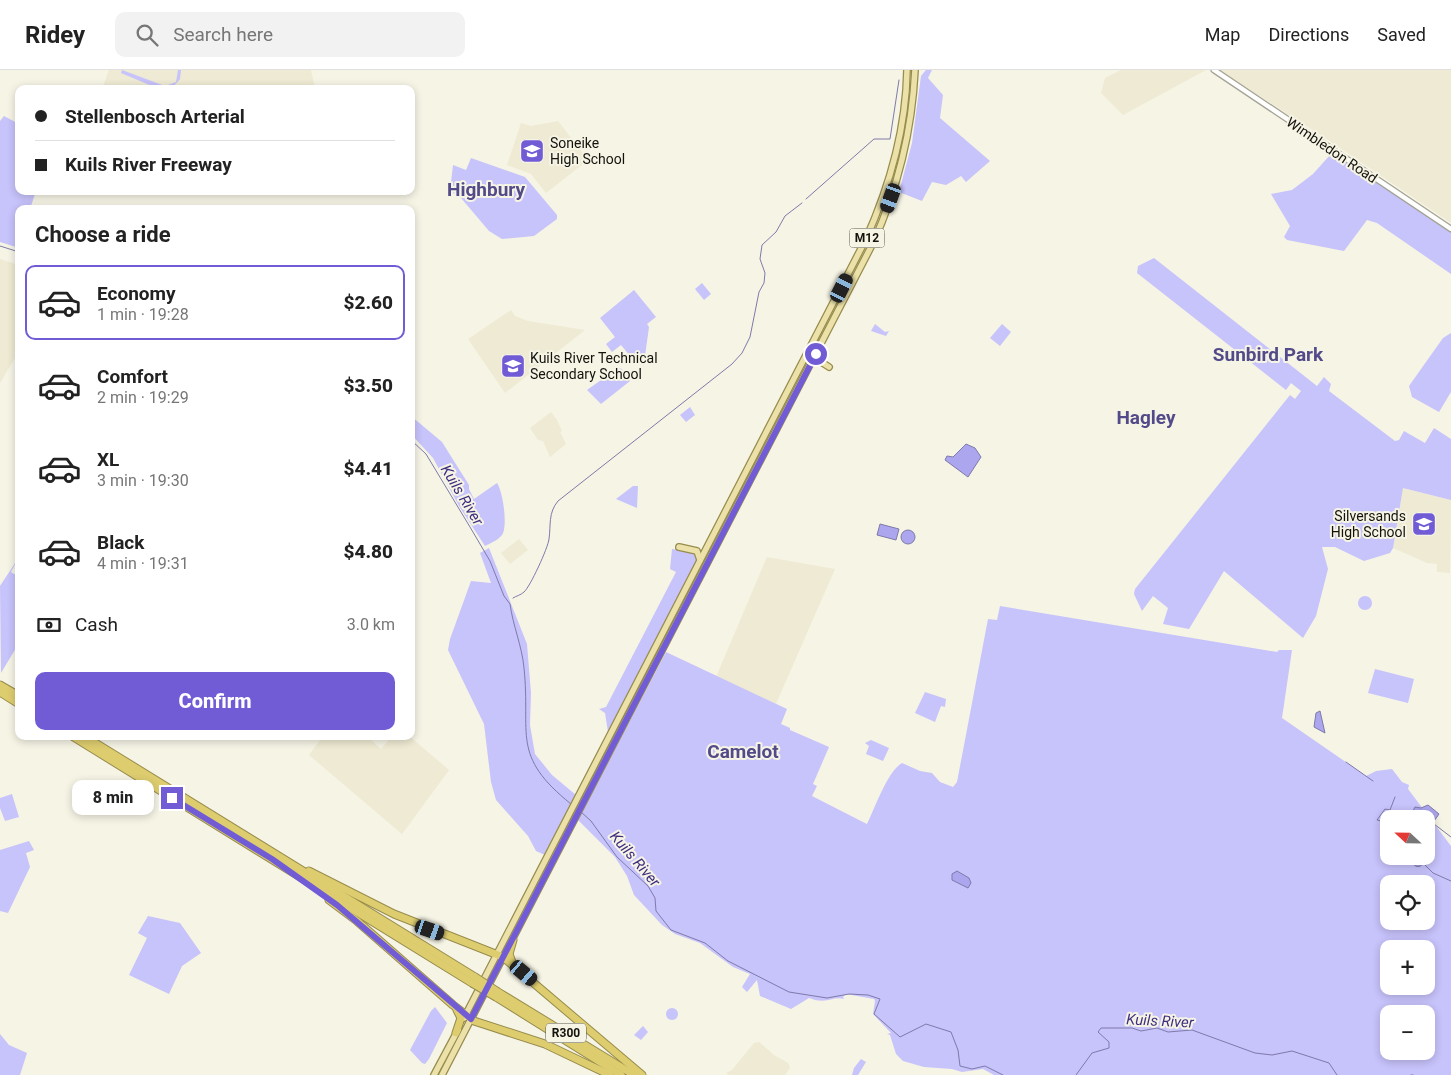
<!DOCTYPE html>
<html lang="en">
<head>
<meta charset="utf-8">
<style>
  :root { --surface:#fff; --page:#f2f2f2; --text:#222; --muted:#767676; --line:#e0e0e0; --accent:#725cd6 }
  body { margin:0; font-family:Roboto,sans-serif; background:var(--page); color:var(--text); height:100vh; display:flex; flex-direction:column; font-size:19px; white-space:nowrap }
  * { box-sizing:border-box; margin:0 }
  p { font-size:16px; color:var(--muted) }
  .icon { flex:none; width:28px; height:28px; fill:none; stroke:currentColor; stroke-width:2; stroke-linecap:round; stroke-linejoin:round }
  .map { position:relative; flex:1; overflow:hidden }
  .panel { position:absolute; left:15px; top:135px; width:400px; height:535px; display:flex; flex-direction:column; background:var(--surface); border-radius:10px; box-shadow:0 2px 8px #0003 }
  .panel>* { flex:none }
  .top-card { position:absolute; left:15px; top:15px; width:400px; height:110px; border-radius:10px; box-shadow:0 2px 8px #0003; display:grid; align-content:center; height:110px; padding:0 20px; background:var(--surface) }
  .needle { width:32px; rotate:292deg }
  .controls { position:absolute; left:1380px; top:740px; display:grid; gap:10px }
  .controls a { display:grid; place-items:center; width:55px; height:55px; border-radius:10px; background:var(--surface); box-shadow:0 2px 8px #0003; font-size:25px }
  .end { position:absolute; width:22px; height:22px; margin:-11px; border:6px solid #725cd6; background:#fff; box-shadow:0 0 0 2px #fff }
  .from { border-radius:50% }
  .bubble { position:absolute; height:35px; border-radius:10px; background:var(--surface); box-shadow:0 2px 8px #0003; font-size:16px; font-weight:800; line-height:35px; text-align:center }
  .car { position:absolute; width:15px; height:30px; margin:-15px -8px; border-radius:6px; box-shadow:0 0 4px 1px #0007; background:linear-gradient(#222 24%,#8ab4d8 0 40%,#222 0 76%,#8ab4d8 0 86%,#222 0) }
  .top-card b { display:flex; align-items:center; gap:18px; height:48px; font-size:19px }
  .top-card b+b { border-top:1px solid var(--line) }
  .top-card i { width:12px; height:12px; background:var(--text) }
  ul { padding:0; list-style:none }
  li { display:flex; align-items:center; gap:15px; height:75px; margin:0 10px 8px; padding:0 10px; border:2px solid transparent; border-radius:10px }
  li div { flex:1 }
  li b { display:block; font-size:19px }
  li em { font-style:normal; font-weight:800 }
  li.selected { border-color:var(--accent) }
  li>.icon { width:45px; height:45px; stroke-width:1.5 }
  h2 { padding:0 20px; font-size:22px; line-height:60px }
  .pay { display:flex; align-items:center; gap:12px; height:55px; padding:0 20px; font-size:19px }
  .pay p { margin-inline-start:auto }
  .action { display:flex; gap:10px; margin-top:auto; padding:10px 20px }
  .action a { flex:1; height:58px; border-radius:10px; background:var(--accent); color:#fff; font-size:20px; font-weight:800; line-height:58px; text-align:center }
  header { display:flex; align-items:center; gap:30px; box-sizing:border-box; height:70px; padding:0 25px; background:var(--surface); border-bottom:1px solid var(--line) }
  header strong { font-size:24px }
  nav { display:flex; gap:28px; margin-inline-start:auto; font-size:18px }
  .search { width:350px; height:45px; background:var(--page); display:flex; align-items:center; gap:12px; box-sizing:border-box; padding:0 18px; border-radius:10px; color:var(--muted); font-size:19px }
  .map>svg:first-child { display:block }
</style>
</head>
<body>
<header>
<strong>Ridey</strong>
<div class="search"><svg class="icon" aria-label="search" viewBox="0 0 24 24"><circle cx="10" cy="10" r="6"/><path d="M15 15l6 6"/></svg>Search here</div>
<nav><a>Map</a><a>Directions</a><a>Saved</a></nav>
</header>
<div class="map">
<svg width="1451" height="1005" viewBox="0 0 1451 1005">
  <rect width="100%" height="100%" fill="#f6f4e5"/>
  <g fill="#eeead3">
    <polygon points="109,0 311,0 315,19 102,19"/>
    <polygon points="1121,0 1206,0 1123,45 1101,23 1105,8"/>
    <polygon points="1219,0 1451,0 1451,153 1325,68"/>
    <polygon points="558,51 588,90 546,123 531,104 507,95 521,53 531,56"/>
    <polygon points="0,189 19,195 19,281 0,313"/>
    <polygon points="511,240 515,246 528,251 585,260 505,323 468,269"/>
    <polygon points="551,342 557,350 562,361 560,362 566,374 550,387 543,371 538,370 530,358"/>
    <polygon points="1403,418 1451,430 1450,503 1437,502 1437,494 1427,493 1393,478"/>
    <polygon points="519,469 528,480 510,494 501,483"/>
    <polygon points="767,487 835,499 776,634 716,607"/>
    <polygon points="323,666 367,666 381,679 392,666 409,666 449,700 402,764 309,685"/>
    <polygon points="759,972 774,985 788,993 790,998 785,1005 729,1005 726,1003 732,1000 754,973"/>
  </g>
  <g fill="#c7c3fb" fill-rule="evenodd">
    <polygon points="122,0 165,16 176,12 178,0 181,0 180,9 174,16 159,19 121,3"/>
    <polygon points="926,0 932,0 928,8 943,25 940,48 990,91 966,112 961,106 946,115 932,112 922,131 899,122 912,73 921,6"/>
    <polygon points="4,46 19,54 19,121 36,121 30,139 19,139 19,178 0,172 0,51"/>
    <polygon points="1330,85 1337,86 1451,161 1451,204 1377,153 1367,150 1344,181 1287,170 1284,167 1290,156 1271,124 1292,120 1313,104"/>
    <polygon points="471,88 525,107 557,145 557,149 534,166 502,169 489,161 461,128 450,121 453,95 466,100"/>
    <polygon points="1154,188 1317,316 1324,307 1331,314 1329,321 1395,371 1399,370 1404,361 1425,373 1434,358 1451,369 1451,430 1403,418 1393,478 1390,483 1364,491 1335,477 1322,477 1328,499 1316,546 1303,568 1224,501 1189,559 1163,554 1168,538 1153,526 1142,541 1134,524 1135,519 1290,325 1295,329 1301,321 1291,313 1286,320 1137,203 1138,196"/>
    <polygon points="702,213 711,224 704,230 695,219"/>
    <polygon points="634,220 656,247 647,254 649,257 645,286 636,293 621,275 612,282 606,274 615,267 600,248"/>
    <polygon points="875,254 885,262 889,261 886,266 871,261"/>
    <polygon points="1002,254 1011,262 1000,276 990,268"/>
    <polygon points="1451,263 1451,322 1439,342 1412,327 1409,316 1443,268"/>
    <polygon points="618,298 622,299 630,311 601,334 587,320"/>
    <polygon points="690,337 695,345 686,352 680,345"/>
    <path d="M411,346L442,372L469,415V419L474,429L497,413C503,422 508,456 502,465C498,470 491,473 485,476L459,436L433,388L411,364Z"/>
    <polygon points="633,416 638,416 637,438 616,429"/>
    <polygon points="489,478 527,574 531,623 530,655 535,684 552,705 576,725 545,785 536,781 528,766 496,730 491,712 484,654 448,580 450,569 471,511 491,513 480,483"/>
    <polygon points="672,479 695,482 697,490 608,662 605,643 599,639 606,637 676,502 670,499"/>
    <polygon points="19,487 11,502 19,507 19,573 1,603 0,516"/>
    <circle cx="1365" cy="533" r="7"/>
    <path d="M1000,536L1277,582L1279,580H1292L1282,648L1366,706L1376,701L1392,699L1402,712L1409,715L1408,719L1451,776V1005H994L983,999L962,1002L952,999L924,997L903,991L896,984L890,965L887,964L891,963L873,944L875,931L874,929L846,924L843,927L844,929C832,926 827,935 809,928L791,939L760,926L757,910L747,922L742,917L750,904L733,897L700,873L675,864L662,855L634,825L627,806L615,787L578,750L666,582L787,639L781,654L790,658V660L829,677L813,714L817,716L812,726L861,751L867,754C875,738 887,702 902,693L920,701L932,703L940,712L953,717L957,712L988,549L997,550ZM1389,749H1426V786H1422L1425,789L1424,794L1419,797L1413,789L1414,786H1389ZM1389,814H1426V851H1389ZM1389,879H1426V916H1389ZM1389,944H1426V981H1389Z"/>
    <polygon points="1375,599 1414,609 1408,633 1368,623"/>
    <polygon points="925,622 946,629 945,637 941,636 935,652 915,643"/>
    <polygon points="871,670 889,678 883,691 866,684 869,676 865,673"/>
    <polygon points="12,724 19,747 5,751 0,738 0,728"/>
    <polygon points="29,771 34,780 26,783 30,797 8,843 0,841 0,780"/>
    <polygon points="148,846 180,853 201,883 182,896 169,924 129,905 147,868 138,863"/>
    <polygon points="435,937 447,953 429,989 425,994 422,993 410,980 431,941"/>
    <circle cx="672" cy="944" r="6"/>
    <polygon points="643,956 648,962 641,970 634,965"/>
    <polygon points="0,964 9,975 27,983 20,1005 0,1005"/>
    <polygon points="861,989 866,992 858,1005 852,1005 854,998"/>
  </g>
  <g fill="#aca6ee" stroke="#7e7aaa">
    <polygon points="966,374 975,378 981,387 968,407 945,390 947,386 953,387"/>
    <polygon points="880,454 899,459 896,470 877,465"/>
    <circle cx="908" cy="467" r="7"/>
    <polygon points="1320,641 1325,663 1314,657 1316,643"/>
    <polygon points="1428,735 1439,744 1432,754 1426,753 1426,749 1413,741 1415,737 1421,738"/>
    <circle cx="1418" cy="791" r="5.5"/>
    <polygon points="957,801 969,808 971,813 968,818 952,810 952,804"/>
  </g>
  <g fill="none" stroke-linecap="round" stroke-linejoin="round">
    <g stroke="#7e7aaa" stroke-width="1">
      <polyline points="806,129 874,69 890,69 899,10"/>
      <polyline points="0,176 19,182"/>
      <path d="M411,370L426,384L470,457L490,491L504,526L510,534C513,556 522,576 524,598C531,665 510,685 571,734"/>
      <path d="M513,528C516,526 521,525 524,522C530,517 548,478 549,469C551,455 548,443 558,431L732,294L742,283L750,267L759,222L764,213L765,203L760,189L762,175L776,162L785,146L802,133"/>
      <polyline points="1346,692 1373,711"/>
      <polyline points="580,741 591,751 617,787 648,816 655,828 656,841 671,860 705,873 728,891 789,922 827,928 849,924 868,925 880,929 874,944 900,967 926,954 951,962 958,980 960,996 972,999 985,996 1003,1005"/>
      <polyline points="1434,754 1451,767"/>
      <polyline points="1389,757 1381,751 1377,750 1385,739 1390,740 1395,727"/>
      <polyline points="1424,794 1433,803 1451,811"/>
      <polyline points="1076,1005 1092,983 1109,978 1109,972 1098,962 1101,958 1132,958 1141,961 1157,958 1168,962 1192,960 1255,983 1272,985 1292,981 1329,993 1337,1005"/>
      <polyline points="1411,1005 1413,1005"/>
    </g>
    <defs>
      <polyline id="secondary" points="1214,0 1451,159"/>
      <g id="primary">
        <polyline points="812,292 818,290 829,297"/>
        <polyline points="679,477 697,481 700,490"/>
        <path d="M464,948L865,171C889,118 906,59 907,0"/>
        <polyline points="434,1005 458,960"/>
        <path d="M442,1005L873,173C898,118 912,60 915,0"/>
      </g>
      <g id="highway">
        <polyline points="0,615 19,626"/>
        <polyline points="0,622 19,634"/>
        <polyline points="72,666 472,913"/>
        <polyline points="84,666 475,907"/>
        <polyline points="309,801 394,844 503,887 642,1005"/>
        <polyline points="329,830 357,851 453,935 474,951 545,974 610,1005"/>
        <polyline points="512,892 509,884 513,870"/>
        <polyline points="498,922 634,1005"/>
        <polyline points="496,927 621,1005"/>
        <polyline points="456,963 461,948 457,940"/>
      </g>
    </defs>
    <use href="#secondary" stroke="#a5a395" stroke-width="7"/>
    <use href="#primary" stroke="#978c4d" stroke-width="8"/>
    <use href="#highway" stroke="#978c4d" stroke-width="9"/>
    <use href="#secondary" stroke="#fff" stroke-width="4.5"/>
    <use href="#primary" stroke="#ebe1a9" stroke-width="5.5"/>
    <use href="#highway" stroke="#decd6f" stroke-width="7"/>
    <defs>
      <g id="highway-bridge">
        <polyline points="475,907 498,922"/>
        <polyline points="472,913 496,927"/>
      </g>
    </defs>
    <use href="#highway-bridge" stroke="#978c4d" stroke-width="9" stroke-linecap="butt"/>
    <use href="#highway-bridge" stroke="#decd6f" stroke-width="7"/>
  </g>
  <g fill="none" stroke-linecap="round" stroke-linejoin="round">
    <polyline stroke="#725cd6" stroke-width="6" points="172,728 272,789 337,835 471,949 816,284"/>
  </g>
  <defs>
    <symbol id="school-square" viewBox="-11 -11 22 22"><rect x="-9" y="-9" width="18" height="18" rx="4" fill="#725cd6" stroke="#f6f4e5"/><path d="M0-5L7-2L0 1L-7-2ZM-4 1L0 2.5L4 1V4Q0 6-4 4Z" fill="#fff"/></symbol>
  </defs>
  <g fill-rule="evenodd">
    <use href="#school-square" x="518" y="67" width="28" height="28"/>
    <use href="#school-square" x="499" y="282" width="28" height="28"/>
    <use href="#school-square" x="1410" y="440" width="28" height="28"/>
  </g>
  <g text-anchor="middle" stroke-width="4" stroke-linejoin="round" paint-order="stroke">
    <g fill="#f6f4e5" stroke="#57564e" stroke-width="1">
      <rect x="849.5" y="158.5" width="35" height="19" rx="4"/>
      <rect x="546" y="953.5" width="40" height="19" rx="4"/>
    </g>
    <g font-size="12" font-weight="bold" fill="#13120d">
      <text x="867" y="172">M12</text>
      <text x="566" y="967">R300</text>
    </g>
    <g font-size="14" fill="#13120d" stroke="#f6f4e5" text-anchor="start">
      <text x="550" y="78">Soneike<tspan x="550" dy="16">High School</tspan></text>
      <text x="530" y="293">Kuils River Technical<tspan x="530" dy="16">Secondary School</tspan></text>
      <text x="1406" y="451" text-anchor="end">Silversands<tspan x="1406" dy="16">High School</tspan></text>
    </g>
    <g font-size="14" fill="#13120d" stroke="#f6f4e5">
      <text transform="translate(1332 80) rotate(34)" y="5">Wimbledon Road</text>
    </g>
    <g font-size="15" font-style="italic" fill="#3f2e80" stroke="#f6f4e5">
      <text transform="translate(462 425) rotate(59)" y="5">Kuils River</text>
      <text transform="translate(635 789) rotate(49)" y="5">Kuils River</text>
      <text transform="translate(1160 951) rotate(3)" y="5">Kuils River</text>
    </g>
    <g font-size="19" font-weight="bold" fill="#534b89" stroke="#f6f4e5">
      <text x="486" y="126">Highbury</text>
      <text x="1268" y="291">Sunbird Park</text>
      <text x="1146" y="354">Hagley</text>
      <text x="743" y="688">Camelot</text>
    </g>
  </g>
</svg>
<div class="controls">
<a><svg class="needle" viewBox="-14 -14 28 28"><path d="M0-13l5 13h-10z" fill="#e53935"/><path d="M0 13l5-13h-10z" fill="#767676"/></svg></a>
<a><svg class="icon" aria-label="locate" viewBox="0 0 24 24"><circle cx="12" cy="12" r="6"/><path d="M12 2v4M12 18v4M2 12h4M18 12h4"/></svg></a>
<a>+</a>
<a>−</a>
</div>
<i class="end from" style="left:816px;top:284px"></i>
<i class="end" style="left:172px;top:728px"></i>
<div class="bubble" style="left:72px;top:710px;width:82px">8 min</div>
<i class="car" style="left:891px;top:128px;rotate:200deg"></i>
<i class="car" style="left:842px;top:218px;rotate:27deg"></i>
<i class="car" style="left:430px;top:860px;rotate:109deg"></i>
<i class="car" style="left:524px;top:903px;rotate:130deg"></i>
<div class="top-card">
<b><i class="from"></i>Stellenbosch Arterial</b>
<b><i></i>Kuils River Freeway</b>
</div>
<section class="panel">
<h2>Choose a ride</h2>
<ul>
<li class="selected"><svg class="icon" aria-label="car" viewBox="0 0 24 24"><path d="M5 17H2v-5l4-1 3-4h7l3 4 3 1v5h-3M9 17h6M6 11h13"/><circle cx="7" cy="17" r="2"/><circle cx="17" cy="17" r="2"/></svg><div><b>Economy</b><p>1 min · 19:28</p></div><em>$2.60</em></li>
<li><svg class="icon" aria-label="car" viewBox="0 0 24 24"><path d="M5 17H2v-5l4-1 3-4h7l3 4 3 1v5h-3M9 17h6M6 11h13"/><circle cx="7" cy="17" r="2"/><circle cx="17" cy="17" r="2"/></svg><div><b>Comfort</b><p>2 min · 19:29</p></div><em>$3.50</em></li>
<li><svg class="icon" aria-label="car" viewBox="0 0 24 24"><path d="M5 17H2v-5l4-1 3-4h7l3 4 3 1v5h-3M9 17h6M6 11h13"/><circle cx="7" cy="17" r="2"/><circle cx="17" cy="17" r="2"/></svg><div><b>XL</b><p>3 min · 19:30</p></div><em>$4.41</em></li>
<li><svg class="icon" aria-label="car" viewBox="0 0 24 24"><path d="M5 17H2v-5l4-1 3-4h7l3 4 3 1v5h-3M9 17h6M6 11h13"/><circle cx="7" cy="17" r="2"/><circle cx="17" cy="17" r="2"/></svg><div><b>Black</b><p>4 min · 19:31</p></div><em>$4.80</em></li>
</ul>
<div class="pay"><svg class="icon" aria-label="cash" viewBox="0 0 24 24"><path d="M3 7h18v10H3z"/><circle cx="12" cy="12" r="2"/></svg>Cash<p>3.0 km</p></div>
<div class="action"><a>Confirm</a></div>
</section>
</div>
</body>
</html>
